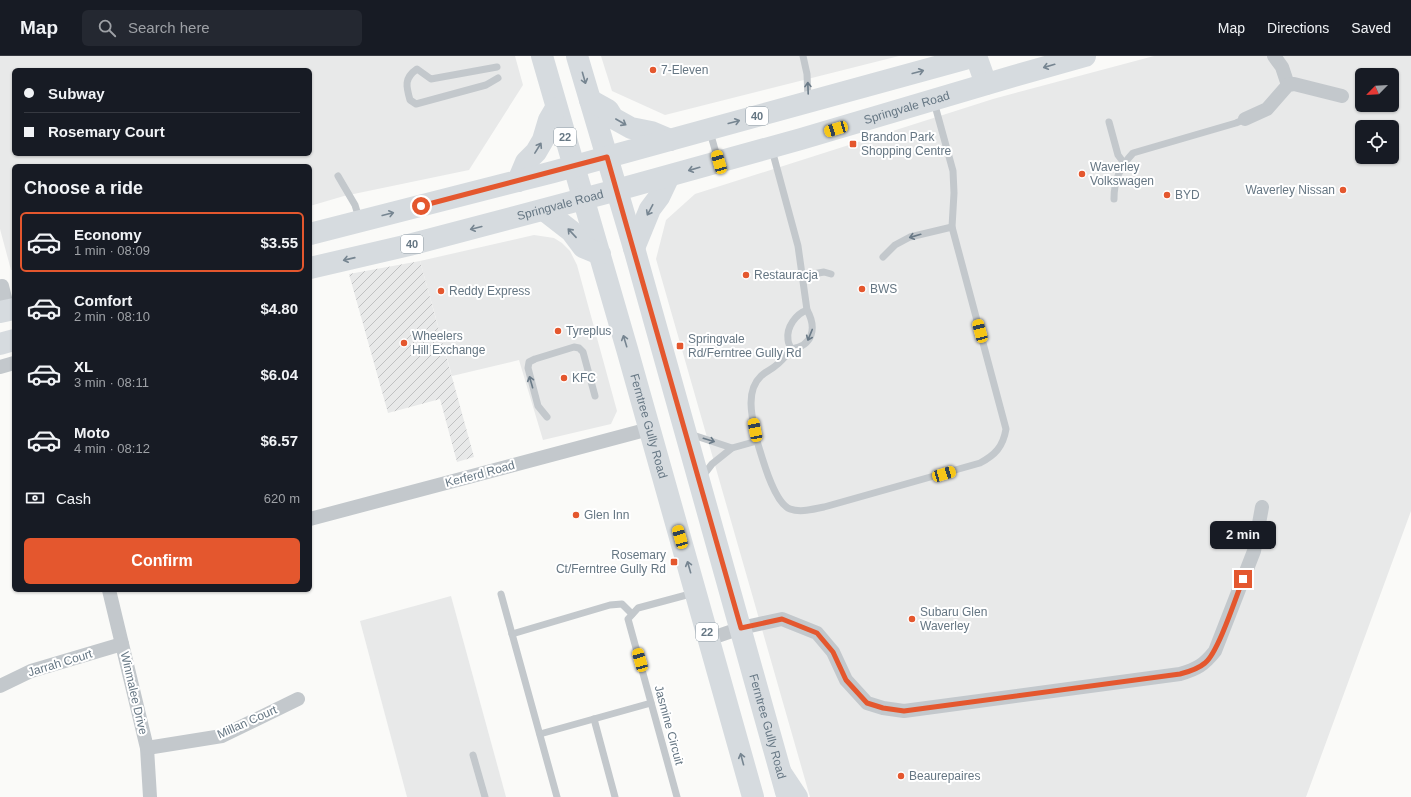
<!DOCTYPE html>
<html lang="en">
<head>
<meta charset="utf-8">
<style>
  :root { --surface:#171b24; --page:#242831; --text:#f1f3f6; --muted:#9ea1a6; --line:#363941; --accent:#e4572e }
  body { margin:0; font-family:Helvetica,sans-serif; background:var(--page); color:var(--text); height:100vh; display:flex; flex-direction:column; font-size:15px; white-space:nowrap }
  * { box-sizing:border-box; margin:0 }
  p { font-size:13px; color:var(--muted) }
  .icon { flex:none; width:22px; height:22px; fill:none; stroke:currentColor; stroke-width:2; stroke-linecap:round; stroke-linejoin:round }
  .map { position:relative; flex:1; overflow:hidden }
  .panel { position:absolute; left:12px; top:108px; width:300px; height:428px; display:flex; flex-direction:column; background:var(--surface); border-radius:6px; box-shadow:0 1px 3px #0004 }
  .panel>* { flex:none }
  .top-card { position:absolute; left:12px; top:12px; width:300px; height:88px; border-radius:6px; box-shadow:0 1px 3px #0004; display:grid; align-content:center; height:88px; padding:0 12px; background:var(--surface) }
  .needle { width:26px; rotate:246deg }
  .fabs { position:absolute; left:1355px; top:12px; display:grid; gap:8px }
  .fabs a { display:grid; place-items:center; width:44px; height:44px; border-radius:6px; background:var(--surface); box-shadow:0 1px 3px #0004; font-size:20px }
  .end { position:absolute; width:18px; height:18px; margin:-9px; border:5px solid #e4572e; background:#fff; box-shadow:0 0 0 2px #fff }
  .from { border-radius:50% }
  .bubble { position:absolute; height:28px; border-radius:6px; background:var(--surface); box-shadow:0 1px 3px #0004; font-size:13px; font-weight:700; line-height:28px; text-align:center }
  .car { position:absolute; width:12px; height:24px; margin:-12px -6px; border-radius:5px; box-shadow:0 0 3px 1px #0007; background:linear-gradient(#f5c518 24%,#345 0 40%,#f5c518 0 76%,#345 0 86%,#f5c518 0) }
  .top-card b { display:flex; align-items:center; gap:14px; height:38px; font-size:15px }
  .top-card b+b { border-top:1px solid var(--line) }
  .top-card i { width:10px; height:10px; background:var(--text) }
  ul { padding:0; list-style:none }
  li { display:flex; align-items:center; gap:12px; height:60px; margin:0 8px 6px; padding:0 4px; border:2px solid transparent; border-radius:6px }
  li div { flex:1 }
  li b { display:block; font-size:15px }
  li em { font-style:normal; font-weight:700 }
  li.on { border-color:var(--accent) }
  li>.icon { width:36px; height:36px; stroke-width:1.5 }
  h2 { padding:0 12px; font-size:18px; line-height:48px }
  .pay { display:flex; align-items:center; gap:10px; height:44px; padding:0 12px; font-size:15px }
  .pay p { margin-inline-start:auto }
  .primary-button { display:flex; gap:8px; margin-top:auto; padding:8px 12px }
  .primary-button a { flex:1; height:46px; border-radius:6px; background:var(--accent); color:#fff; font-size:16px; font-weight:700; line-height:46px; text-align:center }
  header { display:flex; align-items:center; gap:24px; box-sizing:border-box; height:56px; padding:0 20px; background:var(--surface); border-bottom:1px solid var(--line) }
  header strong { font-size:19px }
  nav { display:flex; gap:22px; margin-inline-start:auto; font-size:14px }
  .search { width:280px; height:36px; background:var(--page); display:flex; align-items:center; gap:10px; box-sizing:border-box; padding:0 14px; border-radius:6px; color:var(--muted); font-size:15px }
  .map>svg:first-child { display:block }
</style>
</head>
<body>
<header>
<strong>Map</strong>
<div class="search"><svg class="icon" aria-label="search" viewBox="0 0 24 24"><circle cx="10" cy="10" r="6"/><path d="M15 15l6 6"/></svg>Search here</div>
<nav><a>Map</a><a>Directions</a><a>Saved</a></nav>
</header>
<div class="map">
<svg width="1411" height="741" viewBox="0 0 1411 741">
  <defs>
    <pattern id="industrial-furrows" width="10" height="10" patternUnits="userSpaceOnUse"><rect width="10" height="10" fill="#e8e9e9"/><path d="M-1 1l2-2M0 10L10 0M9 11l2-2" fill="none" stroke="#c0c1c2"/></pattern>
  </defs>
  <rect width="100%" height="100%" fill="#fafaf8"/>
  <g fill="#e8e9e9" fill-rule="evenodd">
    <path d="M0,0H515L523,29L469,114L344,140L310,150V110H14V214H11L0,173ZM14,14H310V98H14Z"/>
    <polygon points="601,0 899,0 665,59 612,35"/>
    <path d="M1154,0H1411V455L1306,741H810L656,203L666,164L695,138L993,43ZM1362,19H1392V49H1362ZM1362,71H1392V101H1362Z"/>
    <polygon points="534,179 554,182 562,187 570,195 577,209 617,355 611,368 543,384 519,304 452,320 420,205"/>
    <polygon points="451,540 506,741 407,741 360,565"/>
  </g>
  <polygon fill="url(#industrial-furrows)" points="420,205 474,401 457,406 440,343 388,357 349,218"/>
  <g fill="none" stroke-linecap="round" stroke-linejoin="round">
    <g stroke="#c3c8cc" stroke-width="7">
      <polyline points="803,0 807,18 808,43"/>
      <path d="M497,11L431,23L417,13C404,22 406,30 410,44L416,48L486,29L498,22"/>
      <polyline points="1109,66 1118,99 1124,107"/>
      <polyline points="710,76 718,104"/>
      <polyline points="338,120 355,149 359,162"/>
      <path d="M1114,143C1114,124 1120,111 1133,97L1236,67L1245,63"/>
      <polyline points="883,201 895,189 910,181 952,171"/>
      <polyline points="802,220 824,216 831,218"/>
      <path d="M791,293C790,290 788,287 788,284C786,271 796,258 807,254"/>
      <polyline points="547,361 538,350 528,312 529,306 535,303 574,291 579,292 583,296 595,340"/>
      <polyline points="690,378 732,392"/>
      <path d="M757,385C753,365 744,336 761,320C765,316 770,314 774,311C781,306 786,300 791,293C813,290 817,272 807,254L798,190L772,94"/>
      <path d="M702,421L712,408L732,392L757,385C762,401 774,447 790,453C801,457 813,453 824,451L980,407C995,399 1003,391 1006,373L952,171L954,137L953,115L934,46"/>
      <polyline points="501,538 557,741"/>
      <polyline points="512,578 610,549 622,548 632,558"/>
      <polyline points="594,663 615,741"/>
      <polyline points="540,678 651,647"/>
      <polyline points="473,699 485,741"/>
      <polyline points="677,741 628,563 638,552 694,537"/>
    </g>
    <g stroke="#c3c8cc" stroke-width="14">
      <polyline points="1274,0 1282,11 1288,29"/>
      <polyline points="1245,63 1267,53 1288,29 1294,28 1342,40"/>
      <polyline points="0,231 2,230 8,254"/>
      <polyline points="0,311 14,307"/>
      <polyline points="310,463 649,373"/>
      <polyline points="109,534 147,692 150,741"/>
      <path d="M709,583L741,572L782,563L817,577L833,596L846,624L867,647L883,652L904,655L1180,618C1197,613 1204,609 1215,595L1254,495L1262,451"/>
      <polyline points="0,630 31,615 122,588"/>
      <polyline points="147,692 222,680 298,643"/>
    </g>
    <g stroke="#d6dbdf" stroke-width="22">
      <path id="s1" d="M542,0L627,293L753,741"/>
      <path id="s2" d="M577,0L634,192L786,736"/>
    </g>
    <g stroke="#d6dbdf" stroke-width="22">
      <polyline points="590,44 608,54 613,62 631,72 651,76 670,84"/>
      <polyline points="518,125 526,106 536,96 543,84 549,64 556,52"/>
      <polyline points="544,154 571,175 583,191 600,198"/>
      <polyline points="310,178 553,116 976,0 986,28"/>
      <polyline points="634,192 650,153 659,141 669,120"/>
      <path id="s3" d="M310,212L409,189L617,134L801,83L1014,20L1085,0"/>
      <polyline points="0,256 14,253"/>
      <polyline points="0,288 14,284"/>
    </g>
    <polyline stroke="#d6dbdf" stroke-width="22" points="781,717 797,741"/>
  </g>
  <defs><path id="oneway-shaft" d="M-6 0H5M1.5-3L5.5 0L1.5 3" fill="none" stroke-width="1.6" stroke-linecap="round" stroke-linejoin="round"/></defs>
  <g stroke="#768591">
    <use href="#oneway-shaft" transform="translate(1049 10) rotate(164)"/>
    <use href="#oneway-shaft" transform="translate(918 16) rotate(-15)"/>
    <use href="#oneway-shaft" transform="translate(584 22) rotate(74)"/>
    <use href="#oneway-shaft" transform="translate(621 66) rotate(30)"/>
    <use href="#oneway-shaft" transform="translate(734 66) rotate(-15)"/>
    <use href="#oneway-shaft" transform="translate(538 92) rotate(-58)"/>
    <use href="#oneway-shaft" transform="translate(694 113) rotate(164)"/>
    <use href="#oneway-shaft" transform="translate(650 154) rotate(118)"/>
    <use href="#oneway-shaft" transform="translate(388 158) rotate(-14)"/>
    <use href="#oneway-shaft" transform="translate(476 172) rotate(166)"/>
    <use href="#oneway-shaft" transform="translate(572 177) rotate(-133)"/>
    <use href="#oneway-shaft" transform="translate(349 203) rotate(167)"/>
    <use href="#oneway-shaft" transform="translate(625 285) rotate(-107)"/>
    <use href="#oneway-shaft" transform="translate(689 511) rotate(-106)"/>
    <use href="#oneway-shaft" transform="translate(742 703) rotate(-105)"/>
  </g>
  <g stroke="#6a7a87">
    <use href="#oneway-shaft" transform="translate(808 32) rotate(-92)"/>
    <use href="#oneway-shaft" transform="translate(915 180) rotate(164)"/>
    <use href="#oneway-shaft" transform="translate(810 279) rotate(112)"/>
    <use href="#oneway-shaft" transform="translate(531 326) rotate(-106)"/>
    <use href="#oneway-shaft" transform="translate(709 384) rotate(17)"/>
  </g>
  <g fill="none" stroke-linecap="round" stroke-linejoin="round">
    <path stroke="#e4572e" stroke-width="5" d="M421,150L607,101L741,572L782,563L817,577L833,596L846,624L867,647L883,652L904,655L1180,618C1188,616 1198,613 1205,607C1218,597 1236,541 1243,523"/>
  </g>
  <g fill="#e4572e" stroke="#fff" stroke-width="1.5">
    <circle cx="653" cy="14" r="4"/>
    <rect x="849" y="84" width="8" height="8" rx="2"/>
    <circle cx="1082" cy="118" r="4"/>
    <circle cx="1343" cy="134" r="4"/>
    <circle cx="1167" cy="139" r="4"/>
    <circle cx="746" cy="219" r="4"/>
    <circle cx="862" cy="233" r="4"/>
    <circle cx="441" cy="235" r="4"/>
    <circle cx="558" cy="275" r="4"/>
    <circle cx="404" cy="287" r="4"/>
    <rect x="676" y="286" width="8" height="8" rx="2"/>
    <circle cx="564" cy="322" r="4"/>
    <circle cx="576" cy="459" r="4"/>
    <rect x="670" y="502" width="8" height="8" rx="2"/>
    <circle cx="912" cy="563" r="4"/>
    <circle cx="901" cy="720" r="4"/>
  </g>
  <g text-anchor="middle" stroke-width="4" stroke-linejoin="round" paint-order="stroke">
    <g fill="#fff" stroke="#939fa8" stroke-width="1">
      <rect x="746" y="51" width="22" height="18" rx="3"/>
      <rect x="554" y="72" width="22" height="18" rx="3"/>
      <rect x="401" y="179" width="22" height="18" rx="3"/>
      <rect x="696" y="567" width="22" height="18" rx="3"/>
    </g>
    <g font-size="11" font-weight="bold" fill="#657683">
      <text x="757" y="64">40</text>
      <text x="565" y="85">22</text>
      <text x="412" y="192">40</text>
      <text x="707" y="580">22</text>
    </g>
    <g font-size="12" fill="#657683" stroke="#fff" text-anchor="start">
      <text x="661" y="18">7-Eleven</text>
      <text x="861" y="85">Brandon Park<tspan x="861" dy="14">Shopping Centre</tspan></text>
      <text x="1090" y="115">Waverley<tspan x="1090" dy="14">Volkswagen</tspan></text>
      <text x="1335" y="138" text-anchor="end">Waverley Nissan</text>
      <text x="1175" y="143">BYD</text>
      <text x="754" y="223">Restauracja</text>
      <text x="870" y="237">BWS</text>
      <text x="449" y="239">Reddy Express</text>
      <text x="566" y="279">Tyreplus</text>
      <text x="412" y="284">Wheelers<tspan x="412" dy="14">Hill Exchange</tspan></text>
      <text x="688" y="287">Springvale<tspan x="688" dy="14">Rd/Ferntree Gully Rd</tspan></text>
      <text x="572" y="326">KFC</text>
      <text x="584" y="463">Glen Inn</text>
      <text x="666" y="503" text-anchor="end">Rosemary<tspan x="666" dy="14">Ct/Ferntree Gully Rd</tspan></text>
      <text x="920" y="560">Subaru Glen<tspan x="920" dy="14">Waverley</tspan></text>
      <text x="909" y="724">Beaurepaires</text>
    </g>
    <g font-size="12" fill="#657683" stroke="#fff">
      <text dy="4" stroke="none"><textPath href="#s3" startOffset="618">Springvale Road</textPath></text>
      <text dy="4" stroke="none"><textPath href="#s3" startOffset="258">Springvale Road</textPath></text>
      <text dy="4" stroke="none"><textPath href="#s1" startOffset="385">Ferntree Gully Road</textPath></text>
      <text transform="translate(480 418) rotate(-15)" y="4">Kerferd Road</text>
      <text transform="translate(60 607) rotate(-17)" y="4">Jarrah Court</text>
      <text transform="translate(134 637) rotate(77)" y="4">Winmalee Drive</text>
      <text transform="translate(247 666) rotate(-24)" y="4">Millan Court</text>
      <text transform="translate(669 669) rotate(75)" y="4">Jasmine Circuit</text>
      <text dy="4" stroke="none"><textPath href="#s2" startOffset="697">Ferntree Gully Road</textPath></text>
    </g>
  </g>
</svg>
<div class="fabs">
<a><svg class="needle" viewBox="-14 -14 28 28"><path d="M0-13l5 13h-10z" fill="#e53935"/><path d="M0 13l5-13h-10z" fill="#9ea1a6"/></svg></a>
<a><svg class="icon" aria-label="locate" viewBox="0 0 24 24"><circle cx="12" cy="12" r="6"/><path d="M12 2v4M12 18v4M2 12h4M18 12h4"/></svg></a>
</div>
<i class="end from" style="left:421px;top:150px"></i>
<i class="end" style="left:1243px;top:523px"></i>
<div class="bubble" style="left:1210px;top:465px;width:66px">2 min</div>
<i class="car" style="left:836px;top:73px;rotate:253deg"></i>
<i class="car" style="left:719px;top:106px;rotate:344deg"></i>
<i class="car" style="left:980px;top:275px;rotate:345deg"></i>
<i class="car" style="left:755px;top:374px;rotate:349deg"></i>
<i class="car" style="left:944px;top:418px;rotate:74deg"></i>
<i class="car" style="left:680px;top:481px;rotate:344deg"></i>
<i class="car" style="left:640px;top:604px;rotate:344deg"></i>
<div class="top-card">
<b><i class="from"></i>Subway</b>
<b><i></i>Rosemary Court</b>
</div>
<section class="panel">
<h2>Choose a ride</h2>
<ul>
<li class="on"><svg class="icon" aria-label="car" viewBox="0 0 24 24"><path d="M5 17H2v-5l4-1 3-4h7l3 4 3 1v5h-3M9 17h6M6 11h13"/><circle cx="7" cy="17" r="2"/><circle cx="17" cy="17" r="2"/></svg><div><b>Economy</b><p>1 min · 08:09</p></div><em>$3.55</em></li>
<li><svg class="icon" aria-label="car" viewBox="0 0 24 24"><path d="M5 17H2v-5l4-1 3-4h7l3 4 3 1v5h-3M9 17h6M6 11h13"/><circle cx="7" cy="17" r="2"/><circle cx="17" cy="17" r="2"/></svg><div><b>Comfort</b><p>2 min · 08:10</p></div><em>$4.80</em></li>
<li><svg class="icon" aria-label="car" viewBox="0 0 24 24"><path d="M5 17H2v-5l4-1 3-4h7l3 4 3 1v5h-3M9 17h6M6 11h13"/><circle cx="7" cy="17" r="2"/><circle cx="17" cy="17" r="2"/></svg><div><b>XL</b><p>3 min · 08:11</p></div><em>$6.04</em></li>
<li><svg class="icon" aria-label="car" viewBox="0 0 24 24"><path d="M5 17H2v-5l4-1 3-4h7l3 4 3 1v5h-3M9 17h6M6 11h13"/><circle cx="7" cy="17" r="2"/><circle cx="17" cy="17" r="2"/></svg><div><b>Moto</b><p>4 min · 08:12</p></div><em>$6.57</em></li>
</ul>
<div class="pay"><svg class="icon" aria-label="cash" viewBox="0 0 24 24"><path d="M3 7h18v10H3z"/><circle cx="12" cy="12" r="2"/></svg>Cash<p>620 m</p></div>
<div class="primary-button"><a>Confirm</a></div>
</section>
</div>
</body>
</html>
